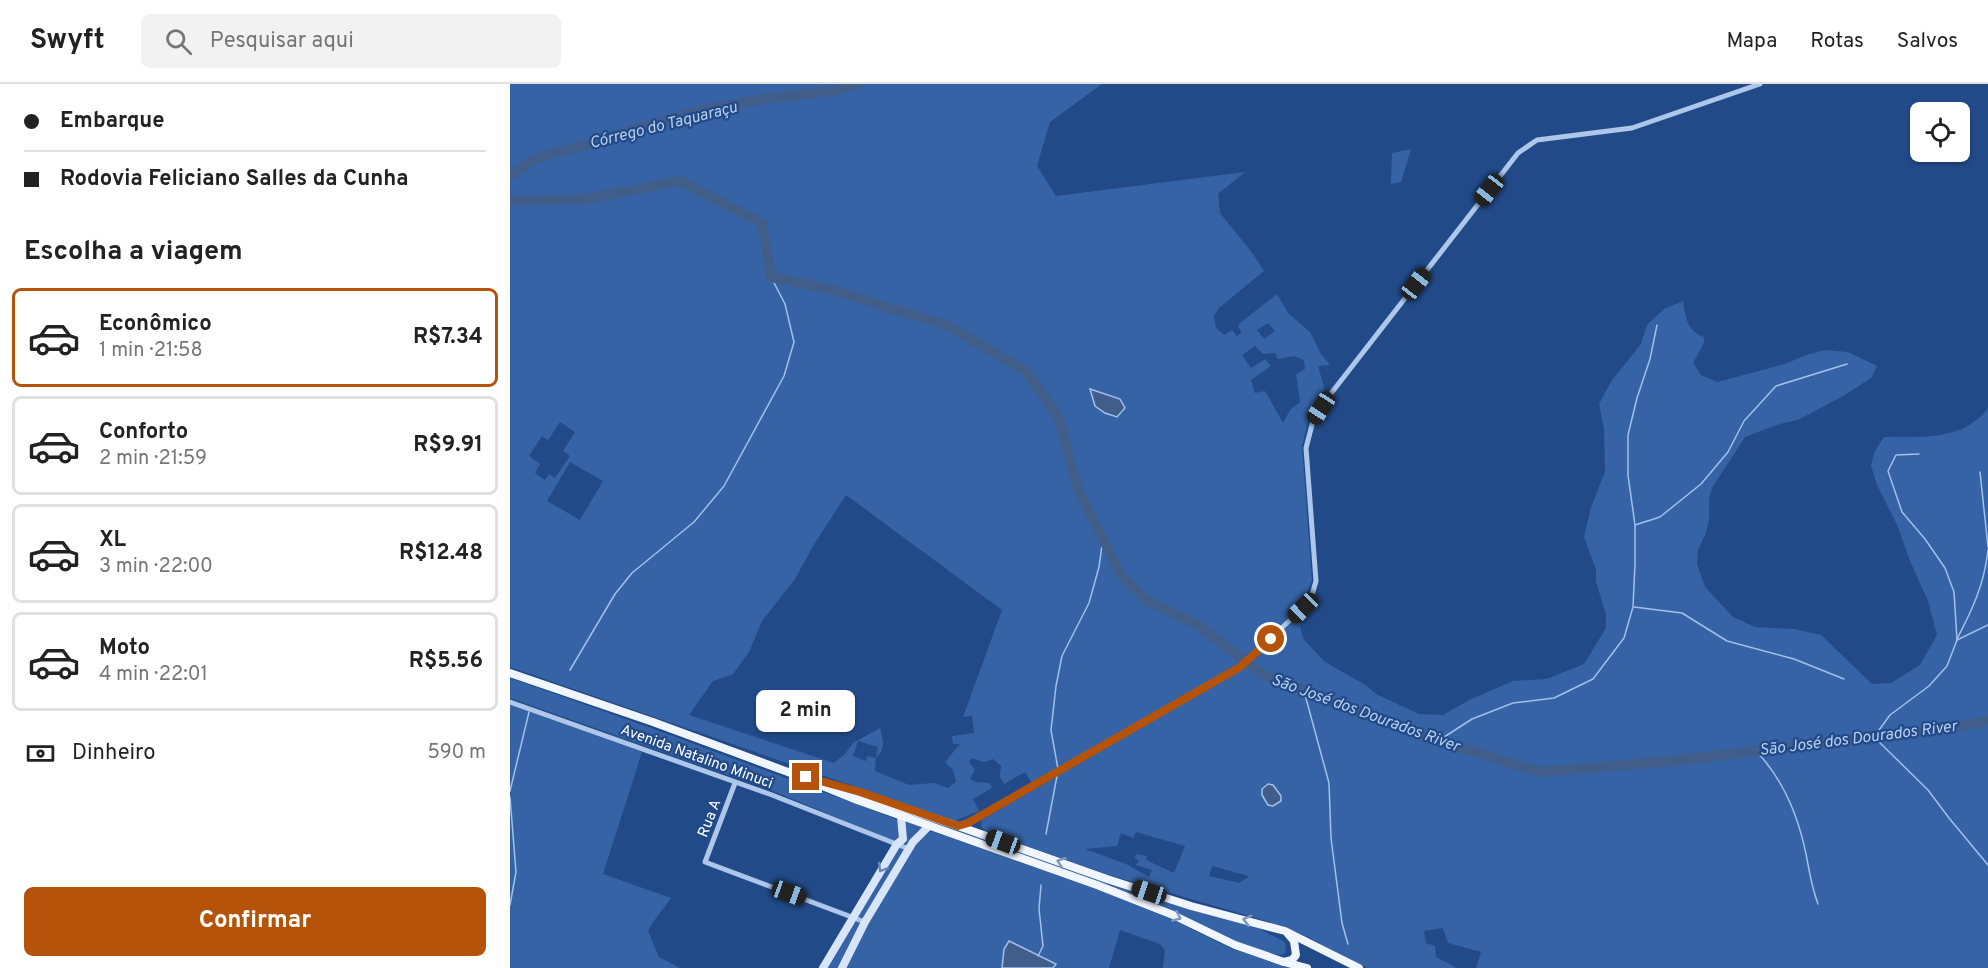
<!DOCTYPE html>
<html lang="pt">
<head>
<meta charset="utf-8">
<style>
  :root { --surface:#fff; --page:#f2f2f2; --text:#222; --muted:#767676; --line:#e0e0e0; --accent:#b45309 }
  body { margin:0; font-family:Overpass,sans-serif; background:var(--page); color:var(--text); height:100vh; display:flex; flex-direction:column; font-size:22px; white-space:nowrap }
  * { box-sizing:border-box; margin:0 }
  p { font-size:20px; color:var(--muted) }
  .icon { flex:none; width:33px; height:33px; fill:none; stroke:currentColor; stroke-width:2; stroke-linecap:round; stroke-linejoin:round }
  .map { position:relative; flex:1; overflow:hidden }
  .panel { display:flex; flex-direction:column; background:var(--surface); width:510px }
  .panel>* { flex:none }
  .banner { display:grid; align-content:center; height:132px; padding:0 24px; background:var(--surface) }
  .buttons { position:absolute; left:1400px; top:18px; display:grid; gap:12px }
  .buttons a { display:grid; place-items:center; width:60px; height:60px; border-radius:9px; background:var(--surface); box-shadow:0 2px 4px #0004; font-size:30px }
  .end { position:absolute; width:27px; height:27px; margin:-14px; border:8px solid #b45309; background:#fff; box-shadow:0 0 0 3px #fff }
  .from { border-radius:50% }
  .bubble { position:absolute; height:42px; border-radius:9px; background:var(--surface); box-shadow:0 2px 4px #0004; font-size:20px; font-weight:700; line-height:42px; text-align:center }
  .car { position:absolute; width:18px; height:36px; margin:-18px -9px; border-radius:8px; box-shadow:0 0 4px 2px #0007; background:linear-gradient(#222 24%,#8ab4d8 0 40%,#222 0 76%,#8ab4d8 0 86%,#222 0) }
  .banner b { display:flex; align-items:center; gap:21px; height:57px; font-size:22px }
  .banner b+b { border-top:2px solid var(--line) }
  .banner i { width:15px; height:15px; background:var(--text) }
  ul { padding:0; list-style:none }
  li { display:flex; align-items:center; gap:18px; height:99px; margin:0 12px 9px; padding:0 12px; border:3px solid var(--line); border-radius:9px }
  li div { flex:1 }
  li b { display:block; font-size:22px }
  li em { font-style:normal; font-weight:700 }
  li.on { border-color:var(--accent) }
  li>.icon { width:54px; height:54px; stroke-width:1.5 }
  h2 { padding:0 24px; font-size:27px; line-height:72px }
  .pay { display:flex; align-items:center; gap:15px; height:66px; padding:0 24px; font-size:22px }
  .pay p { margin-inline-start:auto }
  .action { display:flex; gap:12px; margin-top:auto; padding:12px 24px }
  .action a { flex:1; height:69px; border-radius:9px; background:var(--accent); color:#fff; font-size:24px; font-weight:700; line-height:69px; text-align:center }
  header { display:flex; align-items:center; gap:36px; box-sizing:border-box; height:84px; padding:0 30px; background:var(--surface); border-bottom:2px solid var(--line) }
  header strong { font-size:28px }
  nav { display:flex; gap:33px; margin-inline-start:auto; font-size:21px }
  .search { width:420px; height:54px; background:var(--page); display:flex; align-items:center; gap:15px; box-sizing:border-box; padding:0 21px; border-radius:9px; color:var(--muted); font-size:22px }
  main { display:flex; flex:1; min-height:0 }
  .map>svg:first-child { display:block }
</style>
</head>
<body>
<header>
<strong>Swyft</strong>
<div class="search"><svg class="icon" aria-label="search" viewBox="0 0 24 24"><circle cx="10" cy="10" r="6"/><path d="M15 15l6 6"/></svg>Pesquisar aqui</div>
<nav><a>Mapa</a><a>Rotas</a><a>Salvos</a></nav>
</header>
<main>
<section class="panel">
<div class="banner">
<b><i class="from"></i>Embarque</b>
<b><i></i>Rodovia Feliciano Salles da Cunha</b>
</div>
<h2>Escolha a viagem</h2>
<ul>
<li class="on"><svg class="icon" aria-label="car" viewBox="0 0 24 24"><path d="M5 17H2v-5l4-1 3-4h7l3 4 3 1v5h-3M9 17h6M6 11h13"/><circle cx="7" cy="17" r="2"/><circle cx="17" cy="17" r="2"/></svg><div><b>Econômico</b><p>1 min · 21:58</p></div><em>R$7.34</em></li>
<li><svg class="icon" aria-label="car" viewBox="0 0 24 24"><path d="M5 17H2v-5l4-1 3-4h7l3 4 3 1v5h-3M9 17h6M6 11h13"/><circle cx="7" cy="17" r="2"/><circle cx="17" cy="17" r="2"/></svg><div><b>Conforto</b><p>2 min · 21:59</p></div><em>R$9.91</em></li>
<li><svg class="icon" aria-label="car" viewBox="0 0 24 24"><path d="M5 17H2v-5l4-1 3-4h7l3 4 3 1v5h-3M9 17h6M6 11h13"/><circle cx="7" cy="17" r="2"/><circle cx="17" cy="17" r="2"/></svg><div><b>XL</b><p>3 min · 22:00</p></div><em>R$12.48</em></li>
<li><svg class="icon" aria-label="car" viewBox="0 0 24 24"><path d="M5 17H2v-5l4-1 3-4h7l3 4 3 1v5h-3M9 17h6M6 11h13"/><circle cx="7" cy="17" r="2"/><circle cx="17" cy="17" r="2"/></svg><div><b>Moto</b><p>4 min · 22:01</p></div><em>R$5.56</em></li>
</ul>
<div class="pay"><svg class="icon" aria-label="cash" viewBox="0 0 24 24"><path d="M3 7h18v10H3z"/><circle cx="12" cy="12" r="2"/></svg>Dinheiro<p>590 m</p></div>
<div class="action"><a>Confirmar</a></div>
</section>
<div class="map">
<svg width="1478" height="884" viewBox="0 0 1478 884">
  <rect width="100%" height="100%" fill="#224a88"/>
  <g fill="#3663a5" fill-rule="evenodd">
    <path d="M0,0H592L540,38L527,82L546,112L735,88L708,110L710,129L743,170L754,187L709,224L704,232L706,244L714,251L722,246L727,252L732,248L728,243L730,239L767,210L778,229L800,248L811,270L820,281L808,282L816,310L799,334L792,362L802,496L791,523L726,581L570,673L522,699L515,688L494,700L490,693L491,682L483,675L474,678L461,674L459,678L465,686L460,695L466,698L479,699L482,704L463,715L469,727L444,737L0,583ZM758,239L765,247L754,255L747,246ZM745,262L753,270L765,269L768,275L784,272L794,276L795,285L786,290L790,318L780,326L773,339L755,307L745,309L741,296L761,282L755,275L741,284L732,271ZM581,306L610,315L585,322ZM50,338L65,348L53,367L60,372L45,394L39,390L35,396L25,389L30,380L19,372L32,352L38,356ZM60,378L93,397L70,436L37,417ZM336,411L492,526L453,633L462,632L464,649L442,652L443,660H450L435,678L443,686L446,698L438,704L424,699L399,701L365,687L366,674C376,665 373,656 370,644L343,659L335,670L324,679L179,631L203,597L223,590L239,568L252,537L285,495L305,459ZM348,657L368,663L366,674L357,672L356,677L343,672Z"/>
    <polygon points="901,65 891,98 881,100 882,69"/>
    <path d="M1173,217C1176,234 1176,246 1194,253V259L1183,279L1191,291L1208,298L1275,280L1296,271L1315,266L1338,268L1367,282L1361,294L1335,311L1288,336L1266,341L1235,353L1202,404L1199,415V436L1196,449L1188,466L1187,480L1195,503L1223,533L1245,543L1284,545L1311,551L1362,600L1381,599L1410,581L1427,551L1418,517L1400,477L1388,443L1367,401L1361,381L1365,367L1374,353C1412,353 1453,357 1478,324V884H966L971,868L938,859L933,844L914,847L916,859L925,862L926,873L947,884H857L798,853L773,842L596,790L475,747L471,742L472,736L732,585L795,526L790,543L794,556L815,578L857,602L866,610L909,630L933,631L959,616L1003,597L1037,595L1074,580L1096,544V530L1086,498V485L1074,453L1081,423L1095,388L1094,344L1089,320L1102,296L1131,260L1137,241L1154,225ZM626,748L675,762L664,789L636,776L637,772L627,770L624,774L629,776L626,781L642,786L639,793L616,780L575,765L607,762L611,749L623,754ZM702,782L738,792V793L729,799L699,792Z"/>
    <polygon points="0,594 141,644 389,736 391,755 386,758 263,707 0,614"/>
    <path d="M0,621L132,668L93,790L161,814C153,826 144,835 138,847L149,873L170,884H0Z"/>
    <polygon points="353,712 742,841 775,858 776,868 772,871 756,869"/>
    <polygon points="393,736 415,744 399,763 390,760"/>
    <path d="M420,748H424L587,805L661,835L722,865L784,884H653L655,866L650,860L610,846L599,884H543L545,880L493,874L492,884H334C351,853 368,823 386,793C395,777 404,758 420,748Z"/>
    <polygon points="387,763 395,766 355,835 345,832"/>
    <polygon points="342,834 352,838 329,884 316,884"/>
  </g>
  <g fill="#415e8b" stroke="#a1c0eb" stroke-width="1.5">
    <polygon points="580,305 610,315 615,324 607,333 595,329 585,322"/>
    <polygon points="758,700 763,701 771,712 771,717 763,722 758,721 752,711 752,705"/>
    <polygon points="499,857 546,880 543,884 492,884 494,865"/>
  </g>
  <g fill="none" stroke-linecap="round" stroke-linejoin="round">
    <g stroke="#a1c0eb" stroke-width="1.5">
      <polyline points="1409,370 1386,371 1378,387 1392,428 1415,455 1435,484 1444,508 1447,556 1437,582 1419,602 1380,631 1364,653 1418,706 1439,734 1478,781"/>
      <polyline points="1470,388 1478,463"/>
      <polyline points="1125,441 1150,433 1191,400 1218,368 1234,337 1266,302 1337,280"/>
      <polyline points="1124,523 1172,529 1217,557 1284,575 1334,595"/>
      <path d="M1447,555C1463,524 1474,501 1478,466"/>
      <polyline points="1447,556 1478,541"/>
      <polyline points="60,586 105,510 122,489 184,438 214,402 274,292 284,258 275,220 261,193"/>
      <polyline points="794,607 819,699 821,754 832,839 838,860"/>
      <polyline points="928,657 962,635 1003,619 1044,614 1083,595 1114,554 1123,523 1125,480 1125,441 1118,391 1118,351 1127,314 1140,275 1147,241"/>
      <path d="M1246,667C1274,696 1288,731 1296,770C1300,790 1301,801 1308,820"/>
      <polyline points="548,685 541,646 546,602 552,572 579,519 589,483 593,454"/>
      <polyline points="0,707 19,628"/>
      <polyline points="0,713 6,788 0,821"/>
      <polyline points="536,750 547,692"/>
      <polyline points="528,872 533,862 529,825 531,801"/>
    </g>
    <g stroke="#415e8b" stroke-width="10">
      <polyline points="0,92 23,76 44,69 85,59 108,50 196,25 255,15 329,6 348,0"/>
      <polyline points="0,117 77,115 170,97 252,139 261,193 323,206 438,242 516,287 549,334 567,403 611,491 636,516 688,541 752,590 807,612 928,657 1031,688 1162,677 1434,645 1478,637"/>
    </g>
    <g stroke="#adc6ea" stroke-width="5">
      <polyline points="0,618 262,711 399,765"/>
      <polyline points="225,699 195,778 355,838"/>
      <polyline points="449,741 467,734 730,583 793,524 802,511 806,497 796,364 803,337 819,312 1008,69 1027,56 1122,44 1250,0"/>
    </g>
    <g stroke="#d8e4f8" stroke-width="8">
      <polyline points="313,884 387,760 393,755 391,732"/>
      <polyline points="332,884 355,838 403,758 419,742"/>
    </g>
    <g stroke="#f1f5fe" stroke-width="8">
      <polyline points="0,589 143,638 278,688 347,716 587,801 663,831 725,861 774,878 797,884"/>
      <polyline points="316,699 448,742 597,795 681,822 775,847 849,884"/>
      <polyline points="774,878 782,876 786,871 784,857 778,850"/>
    </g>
  </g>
  <defs><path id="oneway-chevron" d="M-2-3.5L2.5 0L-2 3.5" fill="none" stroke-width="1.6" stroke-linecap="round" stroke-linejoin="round" transform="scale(1.5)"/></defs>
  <g stroke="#7f97bd">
    <use href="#oneway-chevron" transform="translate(551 778) rotate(-160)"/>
    <use href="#oneway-chevron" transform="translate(667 833) rotate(24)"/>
    <use href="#oneway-chevron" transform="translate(737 836) rotate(-165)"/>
  </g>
  <use stroke="#6b88b5" href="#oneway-chevron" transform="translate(372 784) rotate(122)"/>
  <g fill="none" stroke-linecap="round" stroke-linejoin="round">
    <polyline stroke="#b45309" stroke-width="8" points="296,693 350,708 448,742 458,739 730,583 761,555"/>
  </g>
  <g text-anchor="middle" stroke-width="4.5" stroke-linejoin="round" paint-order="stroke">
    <g font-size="15" fill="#fff" stroke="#224a88">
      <text transform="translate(187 672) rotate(20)" y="5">Avenida Natalino Minuci</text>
      <text transform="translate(199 734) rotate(-69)" y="5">Rua A</text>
    </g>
    <g font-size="16" font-style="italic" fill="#b9d0f1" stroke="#224a88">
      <text transform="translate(153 40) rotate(-14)" y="6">Córrego do Taquaraçu</text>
      <text transform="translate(856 628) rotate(20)" y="6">São José dos Dourados River</text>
      <text transform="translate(1348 653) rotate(-7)" y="6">São José dos Dourados River</text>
    </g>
  </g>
</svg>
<div class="buttons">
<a><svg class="icon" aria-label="locate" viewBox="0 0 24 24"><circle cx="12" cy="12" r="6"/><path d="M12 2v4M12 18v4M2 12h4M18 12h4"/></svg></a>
</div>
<i class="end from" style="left:761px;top:555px"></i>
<i class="end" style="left:296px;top:693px"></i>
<div class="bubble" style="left:246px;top:606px;width:99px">2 min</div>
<i class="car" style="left:979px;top:106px;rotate:218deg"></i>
<i class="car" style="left:906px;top:200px;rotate:38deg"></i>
<i class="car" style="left:811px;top:324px;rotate:213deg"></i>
<i class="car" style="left:793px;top:524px;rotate:226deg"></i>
<i class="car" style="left:493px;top:758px;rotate:290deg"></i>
<i class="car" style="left:639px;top:808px;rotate:288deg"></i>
<i class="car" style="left:279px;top:809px;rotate:110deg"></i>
</div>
</main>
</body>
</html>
